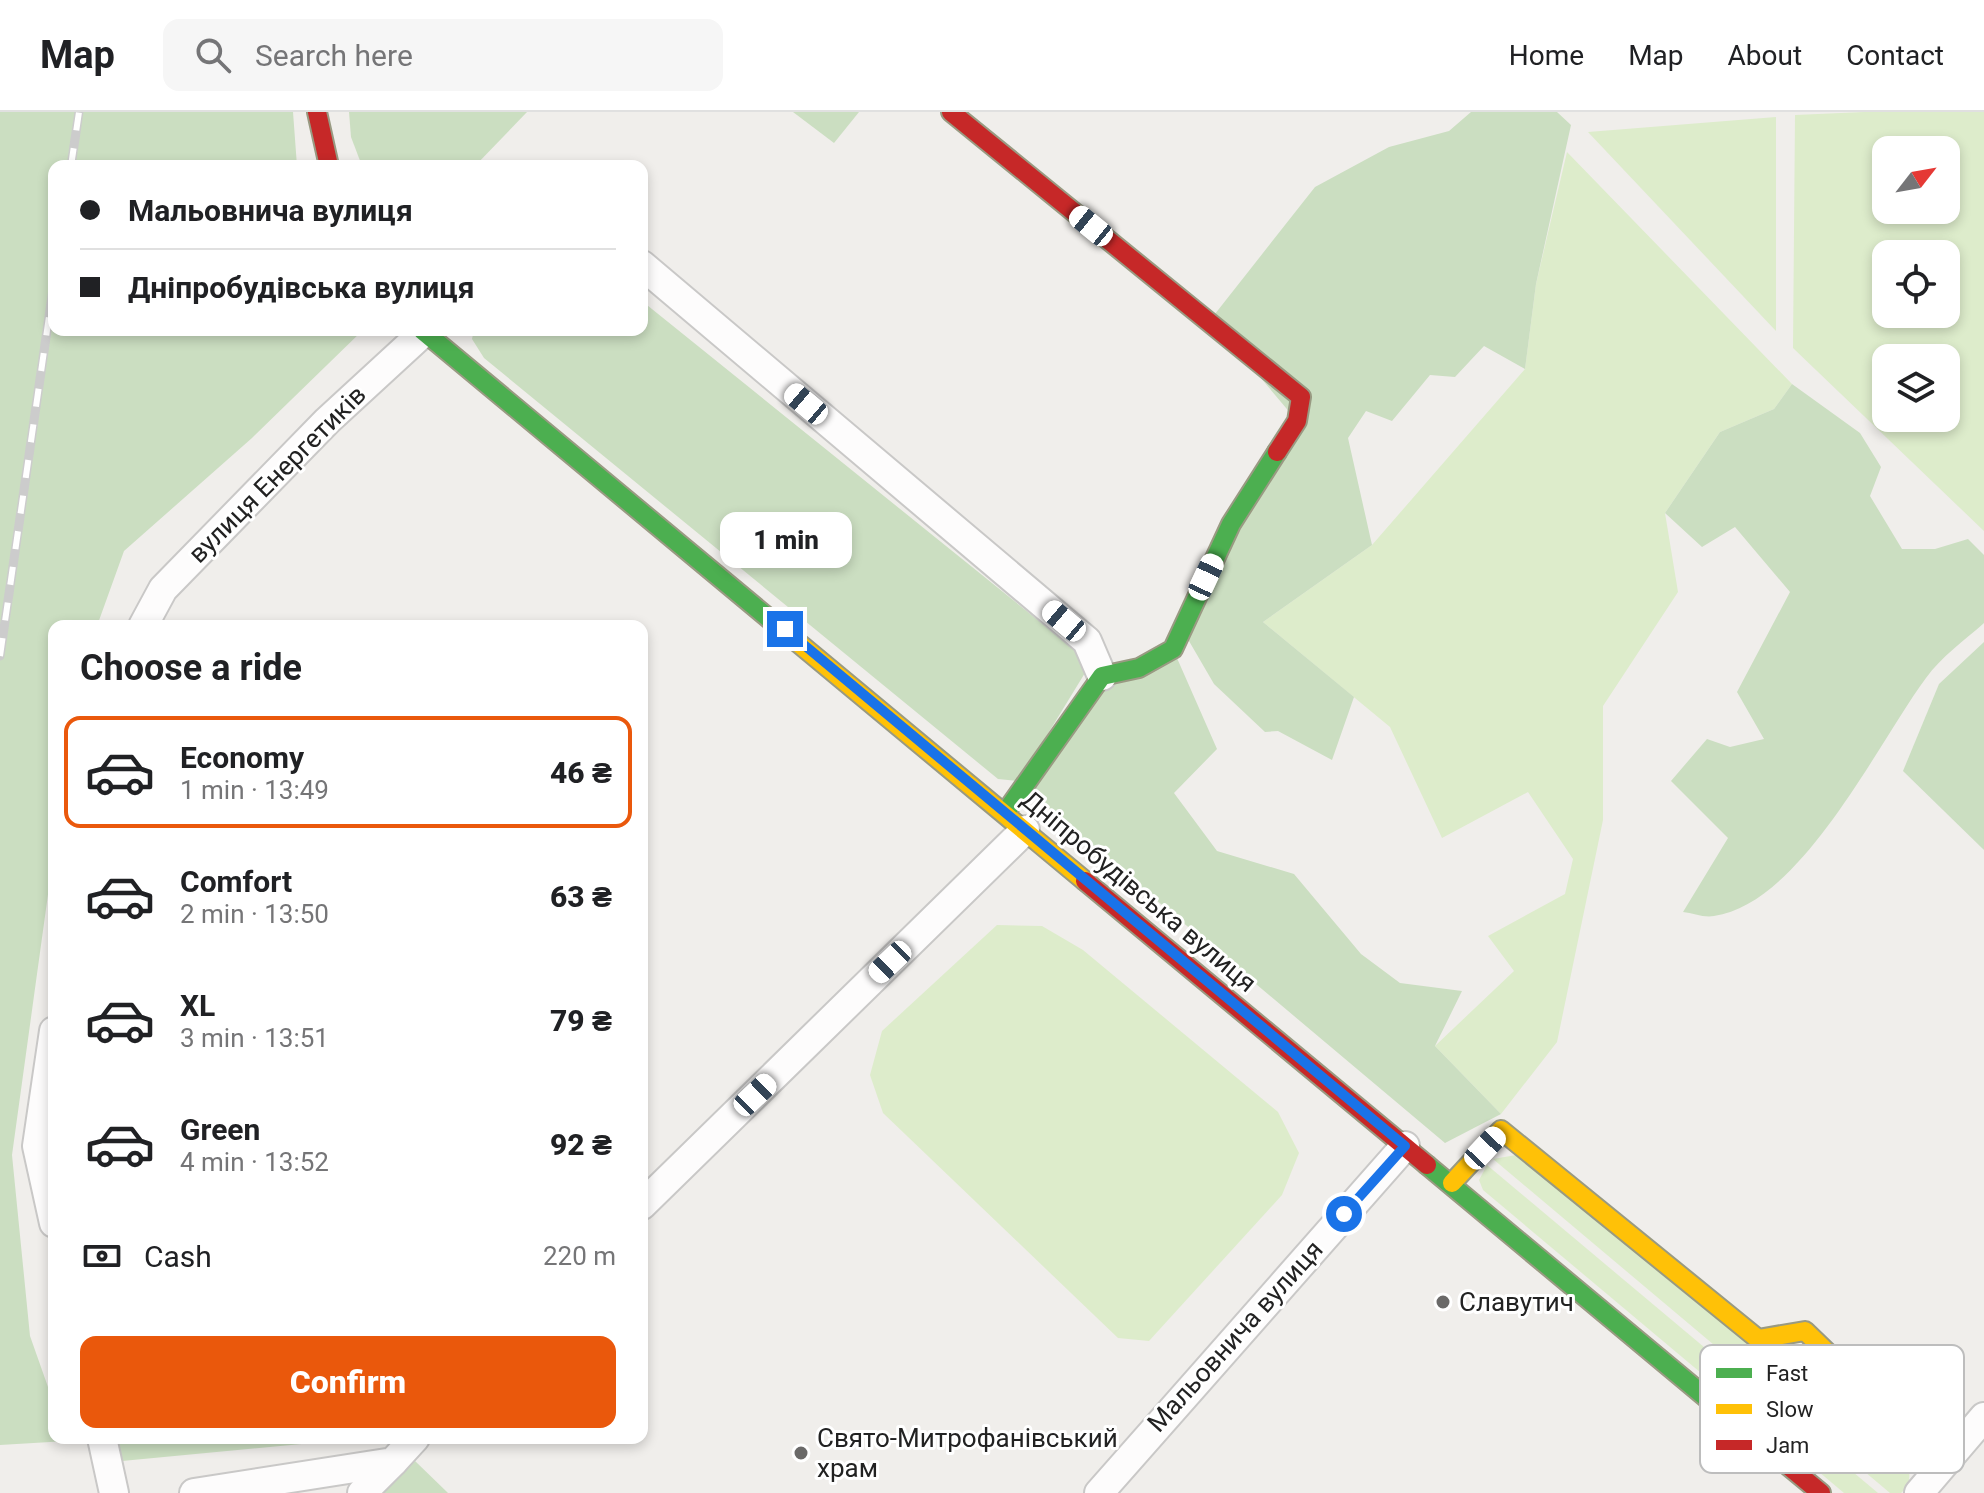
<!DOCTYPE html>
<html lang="en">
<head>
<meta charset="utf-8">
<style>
  :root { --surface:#fff; --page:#f6f6f6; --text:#202124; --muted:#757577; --line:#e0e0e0; --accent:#ea580c }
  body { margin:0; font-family:Roboto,sans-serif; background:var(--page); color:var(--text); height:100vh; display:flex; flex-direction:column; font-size:30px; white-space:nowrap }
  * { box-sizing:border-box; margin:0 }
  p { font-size:26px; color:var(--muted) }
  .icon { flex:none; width:44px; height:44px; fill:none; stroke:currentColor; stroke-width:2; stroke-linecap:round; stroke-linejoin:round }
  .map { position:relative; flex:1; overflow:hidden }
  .details { position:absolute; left:48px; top:508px; width:600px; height:824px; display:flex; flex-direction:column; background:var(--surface); border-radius:16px; box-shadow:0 4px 12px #0003 }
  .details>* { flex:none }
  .hud { position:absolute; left:48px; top:48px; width:600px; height:176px; border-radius:16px; box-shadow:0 4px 12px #0003; display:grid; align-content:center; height:176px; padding:0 32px; background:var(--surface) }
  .needle { width:52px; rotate:59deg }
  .controls { position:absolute; left:1872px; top:24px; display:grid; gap:16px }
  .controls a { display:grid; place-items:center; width:88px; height:88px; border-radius:16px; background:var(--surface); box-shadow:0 4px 12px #0003; font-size:40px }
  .end { position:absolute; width:36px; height:36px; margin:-18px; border:10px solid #1a73e8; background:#fff; box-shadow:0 0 0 4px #fff }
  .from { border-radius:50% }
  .bubble { position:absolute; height:56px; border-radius:16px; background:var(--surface); box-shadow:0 4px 12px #0003; font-size:26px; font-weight:800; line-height:56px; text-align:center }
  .car { position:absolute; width:24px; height:48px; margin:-24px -12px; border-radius:10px; box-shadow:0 0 6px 2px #0007; background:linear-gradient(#fff 24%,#345 0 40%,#fff 0 76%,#345 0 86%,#fff 0) }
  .hud b { display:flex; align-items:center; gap:28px; height:76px; font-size:30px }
  .hud b+b { border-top:2px solid var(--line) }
  .hud i { width:20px; height:20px; background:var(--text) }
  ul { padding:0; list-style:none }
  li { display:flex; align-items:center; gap:24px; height:112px; margin:0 16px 12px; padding:0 16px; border:4px solid transparent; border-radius:16px }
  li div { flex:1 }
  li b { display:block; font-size:30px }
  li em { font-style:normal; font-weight:800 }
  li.selected { border-color:var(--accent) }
  li>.icon { width:72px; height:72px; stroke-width:1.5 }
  h2 { padding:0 32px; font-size:36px; line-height:96px }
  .pay { display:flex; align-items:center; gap:20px; height:88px; padding:0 32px; font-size:30px }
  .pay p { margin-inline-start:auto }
  .cta { display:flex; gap:16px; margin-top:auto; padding:16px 32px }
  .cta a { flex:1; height:92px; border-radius:16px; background:var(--accent); color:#fff; font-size:32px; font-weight:800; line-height:92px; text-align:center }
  header { display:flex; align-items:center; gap:48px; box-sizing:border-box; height:112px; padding:0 40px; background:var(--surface); border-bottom:2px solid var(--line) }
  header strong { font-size:38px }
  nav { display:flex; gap:44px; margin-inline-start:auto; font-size:28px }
  .search { width:560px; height:72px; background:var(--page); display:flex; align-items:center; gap:20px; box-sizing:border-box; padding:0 28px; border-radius:16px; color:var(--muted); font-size:30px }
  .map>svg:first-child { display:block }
</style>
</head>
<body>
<header>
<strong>Map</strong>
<div class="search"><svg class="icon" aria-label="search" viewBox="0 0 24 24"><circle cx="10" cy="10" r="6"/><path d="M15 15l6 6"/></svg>Search here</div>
<nav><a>Home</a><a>Map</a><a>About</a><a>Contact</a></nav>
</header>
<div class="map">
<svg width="1984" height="1381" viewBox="0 0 1984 1381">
  <rect width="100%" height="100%" fill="#f0eeeb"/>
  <g fill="#ddeccb" fill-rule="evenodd">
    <path d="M1864,0H1984V419L1793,236L1795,3ZM1946,38V98H1886V38ZM1886,142H1946V202H1886ZM1946,246V306H1886V246Z"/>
    <polygon points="1776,5 1776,219 1588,20"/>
    <polygon points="1567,40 1792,272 1774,297 1720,320 1665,401 1678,480 1603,594 1603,708 1557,930 1501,1002 1435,934 1514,859 1488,824 1565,782 1573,747 1528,680 1442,726 1390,615 1263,510 1372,433 1525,257 1536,172"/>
    <polygon points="997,813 1042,814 1083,838 1278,1000 1299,1041 1282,1083 1149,1229 1118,1226 883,1001 870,963 882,919"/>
    <path d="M1522,1042L1837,1307L1854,1289C1879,1313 1917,1336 1908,1374L1901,1381H1890L1493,1047Z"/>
    <polygon points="1487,1053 1878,1381 1844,1381 1483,1078 1479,1068"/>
  </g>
  <g fill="#cbdec1">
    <polygon points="0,0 293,0 297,54 54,54 54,218 363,218 252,326 124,439 97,514 54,514 54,739 12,1043 30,1224 54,1292 54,1326 67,1329 0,1333"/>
    <polygon points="349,0 527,0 475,54 362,54 351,25"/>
    <polygon points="793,0 859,0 834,31"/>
    <polygon points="1471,0 1557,0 1571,13 1536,172 1525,257 1484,234 1455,265 1430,263 1392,309 1366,299 1348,326 1372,433 1263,510 1354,585 1332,648 1278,619 1265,620 1214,572 1182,517 1297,309 1211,207 1315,75 1389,35 1449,19"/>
    <polygon points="642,189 1080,542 1088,556 1019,669 998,667 484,246 472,227 474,218 642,218"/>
    <path d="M1792,272L1860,321L1881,355L1870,384L1902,437H1935L1968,427L1984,443V511C1965,528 1941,545 1926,566C1877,632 1801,792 1714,804C1704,806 1693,801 1683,800L1728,726L1671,669L1707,627L1730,635L1764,627L1737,580L1790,480L1735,415L1702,435L1665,401L1720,320L1774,297Z"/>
    <polygon points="1984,530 1984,738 1903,659 1939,572"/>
    <polygon points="1173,537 1217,637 1174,681 1217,739 1294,762 1361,842 1400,871 1462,879 1435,934 1501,1002 1445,1031 1023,676 1102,564"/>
    <polygon points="117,1326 365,1326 122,1349"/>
    <polygon points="415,1349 448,1381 382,1381"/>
  </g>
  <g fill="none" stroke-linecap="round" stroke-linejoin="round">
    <defs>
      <g id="street">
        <polyline points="642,153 1087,529 1102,564"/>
        <polyline points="143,514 163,477 327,309 426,218"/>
        <polyline points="54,919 37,1034 54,1111"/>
        <polyline points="642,1093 1025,718"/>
        <polyline points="102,1326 114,1381"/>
        <polyline points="194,1381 393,1350 415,1326"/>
        <polyline points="362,1381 393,1350"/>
        <polyline points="1099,1381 1405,1034"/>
        <polyline points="1919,1381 1984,1305"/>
      </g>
      <g id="fast">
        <polyline points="422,218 784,519"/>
        <polyline points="1005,701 1102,564 1139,556 1173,537 1231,412 1277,340"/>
        <polyline points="1427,1053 1739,1313"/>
      </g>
      <g id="slow">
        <polyline points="784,519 1085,769"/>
        <polyline points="1452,1071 1501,1018 1758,1227 1805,1219 1944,1353"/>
      </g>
      <g id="jam">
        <polyline points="317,0 329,54"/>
        <polyline points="951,0 1301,285 1297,309 1277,340"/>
        <polyline points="1085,769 1427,1053"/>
        <polyline points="1739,1313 1821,1381"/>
      </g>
    </defs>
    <use href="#street" stroke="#c9c8c7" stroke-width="32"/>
    <use href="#fast" stroke="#999a82" stroke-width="22"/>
    <use href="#slow" stroke="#999a82" stroke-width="22"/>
    <use href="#jam" stroke="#999a82" stroke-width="22"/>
    <use href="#street" stroke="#fdfcfc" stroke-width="28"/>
    <use href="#fast" stroke="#4caf50" stroke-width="18"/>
    <use href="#slow" stroke="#ffc107" stroke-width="18"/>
    <use href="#jam" stroke="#c62828" stroke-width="18"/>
    <defs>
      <g id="rail">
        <polyline points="71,54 79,0"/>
        <polyline points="0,544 54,170"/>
      </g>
    </defs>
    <use href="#rail" stroke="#ccc" stroke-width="9"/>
    <use href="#rail" stroke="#fff" stroke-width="6" stroke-dasharray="18" stroke-linecap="butt"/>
  </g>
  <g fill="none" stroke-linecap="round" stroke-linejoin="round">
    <polyline stroke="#1a73e8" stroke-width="10" points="785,517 1405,1034 1344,1102"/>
  </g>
  <g fill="#6a6968" stroke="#fff" stroke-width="3">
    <circle cx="1443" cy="1190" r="8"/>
    <circle cx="801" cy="1341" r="8"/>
  </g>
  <g text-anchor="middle" stroke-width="6" stroke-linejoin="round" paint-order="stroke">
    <g font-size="26" fill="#222" stroke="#fff">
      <text transform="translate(277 362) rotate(-45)" y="9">вулиця Енергетиків</text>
      <text transform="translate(1139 779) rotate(40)" y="9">Дніпробудівська вулиця</text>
      <text transform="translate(1235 1224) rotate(-48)" y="9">Мальовнича вулиця</text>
    </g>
    <g font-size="26" fill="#222" stroke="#fff" text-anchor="start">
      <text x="1459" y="1199">Славутич</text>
      <text x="817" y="1335">Свято-Митрофанівський<tspan x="817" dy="30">храм</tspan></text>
    </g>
  </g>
  <rect x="1700" y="1233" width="264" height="128" rx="12" fill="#fff" stroke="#bdbdbd" stroke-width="2"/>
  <rect x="1716" y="1256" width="36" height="10" fill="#4caf50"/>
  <rect x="1716" y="1292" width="36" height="10" fill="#ffc107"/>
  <rect x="1716" y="1328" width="36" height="10" fill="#c62828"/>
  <g font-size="22" fill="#222">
    <text x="1766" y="1269">Fast</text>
    <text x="1766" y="1305">Slow</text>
    <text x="1766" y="1341">Jam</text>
  </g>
</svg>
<div class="controls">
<a><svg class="needle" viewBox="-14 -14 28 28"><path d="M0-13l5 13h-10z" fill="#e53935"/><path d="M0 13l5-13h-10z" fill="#757577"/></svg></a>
<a><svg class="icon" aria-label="locate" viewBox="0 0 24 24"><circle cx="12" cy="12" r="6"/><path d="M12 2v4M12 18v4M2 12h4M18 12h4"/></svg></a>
<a><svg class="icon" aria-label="layers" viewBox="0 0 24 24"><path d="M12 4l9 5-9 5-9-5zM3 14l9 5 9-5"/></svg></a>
</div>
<i class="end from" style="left:1344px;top:1102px"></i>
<i class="end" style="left:785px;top:517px"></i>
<div class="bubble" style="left:720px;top:400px;width:132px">1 min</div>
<i class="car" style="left:1091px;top:114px;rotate:309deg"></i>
<i class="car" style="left:806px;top:292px;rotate:310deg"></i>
<i class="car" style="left:1206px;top:465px;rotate:25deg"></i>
<i class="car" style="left:1064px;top:509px;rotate:310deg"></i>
<i class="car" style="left:890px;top:850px;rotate:226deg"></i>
<i class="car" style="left:755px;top:983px;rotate:46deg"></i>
<i class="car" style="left:1485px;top:1036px;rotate:43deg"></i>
<div class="hud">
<b><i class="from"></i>Мальовнича вулиця</b>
<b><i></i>Дніпробудівська вулиця</b>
</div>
<section class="details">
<h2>Choose a ride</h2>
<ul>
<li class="selected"><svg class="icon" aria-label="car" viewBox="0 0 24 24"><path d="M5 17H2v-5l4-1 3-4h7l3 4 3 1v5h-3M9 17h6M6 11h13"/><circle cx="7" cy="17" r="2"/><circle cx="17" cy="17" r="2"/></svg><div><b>Economy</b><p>1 min · 13:49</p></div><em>46 ₴</em></li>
<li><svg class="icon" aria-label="car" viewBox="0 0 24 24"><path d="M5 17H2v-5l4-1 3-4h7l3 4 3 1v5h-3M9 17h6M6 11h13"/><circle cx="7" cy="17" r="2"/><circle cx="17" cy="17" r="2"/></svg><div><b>Comfort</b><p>2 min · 13:50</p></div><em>63 ₴</em></li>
<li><svg class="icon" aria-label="car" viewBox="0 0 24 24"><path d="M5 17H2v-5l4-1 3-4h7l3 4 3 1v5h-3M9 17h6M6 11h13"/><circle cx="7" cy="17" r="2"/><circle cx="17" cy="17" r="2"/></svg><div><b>XL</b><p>3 min · 13:51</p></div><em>79 ₴</em></li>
<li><svg class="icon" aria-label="car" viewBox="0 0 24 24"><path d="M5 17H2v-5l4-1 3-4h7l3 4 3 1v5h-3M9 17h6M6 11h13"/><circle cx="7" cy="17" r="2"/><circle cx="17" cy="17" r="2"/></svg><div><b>Green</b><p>4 min · 13:52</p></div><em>92 ₴</em></li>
</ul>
<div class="pay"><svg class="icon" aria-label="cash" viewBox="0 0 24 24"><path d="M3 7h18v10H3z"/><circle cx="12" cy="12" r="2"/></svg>Cash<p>220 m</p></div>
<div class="cta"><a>Confirm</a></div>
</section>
</div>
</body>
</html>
